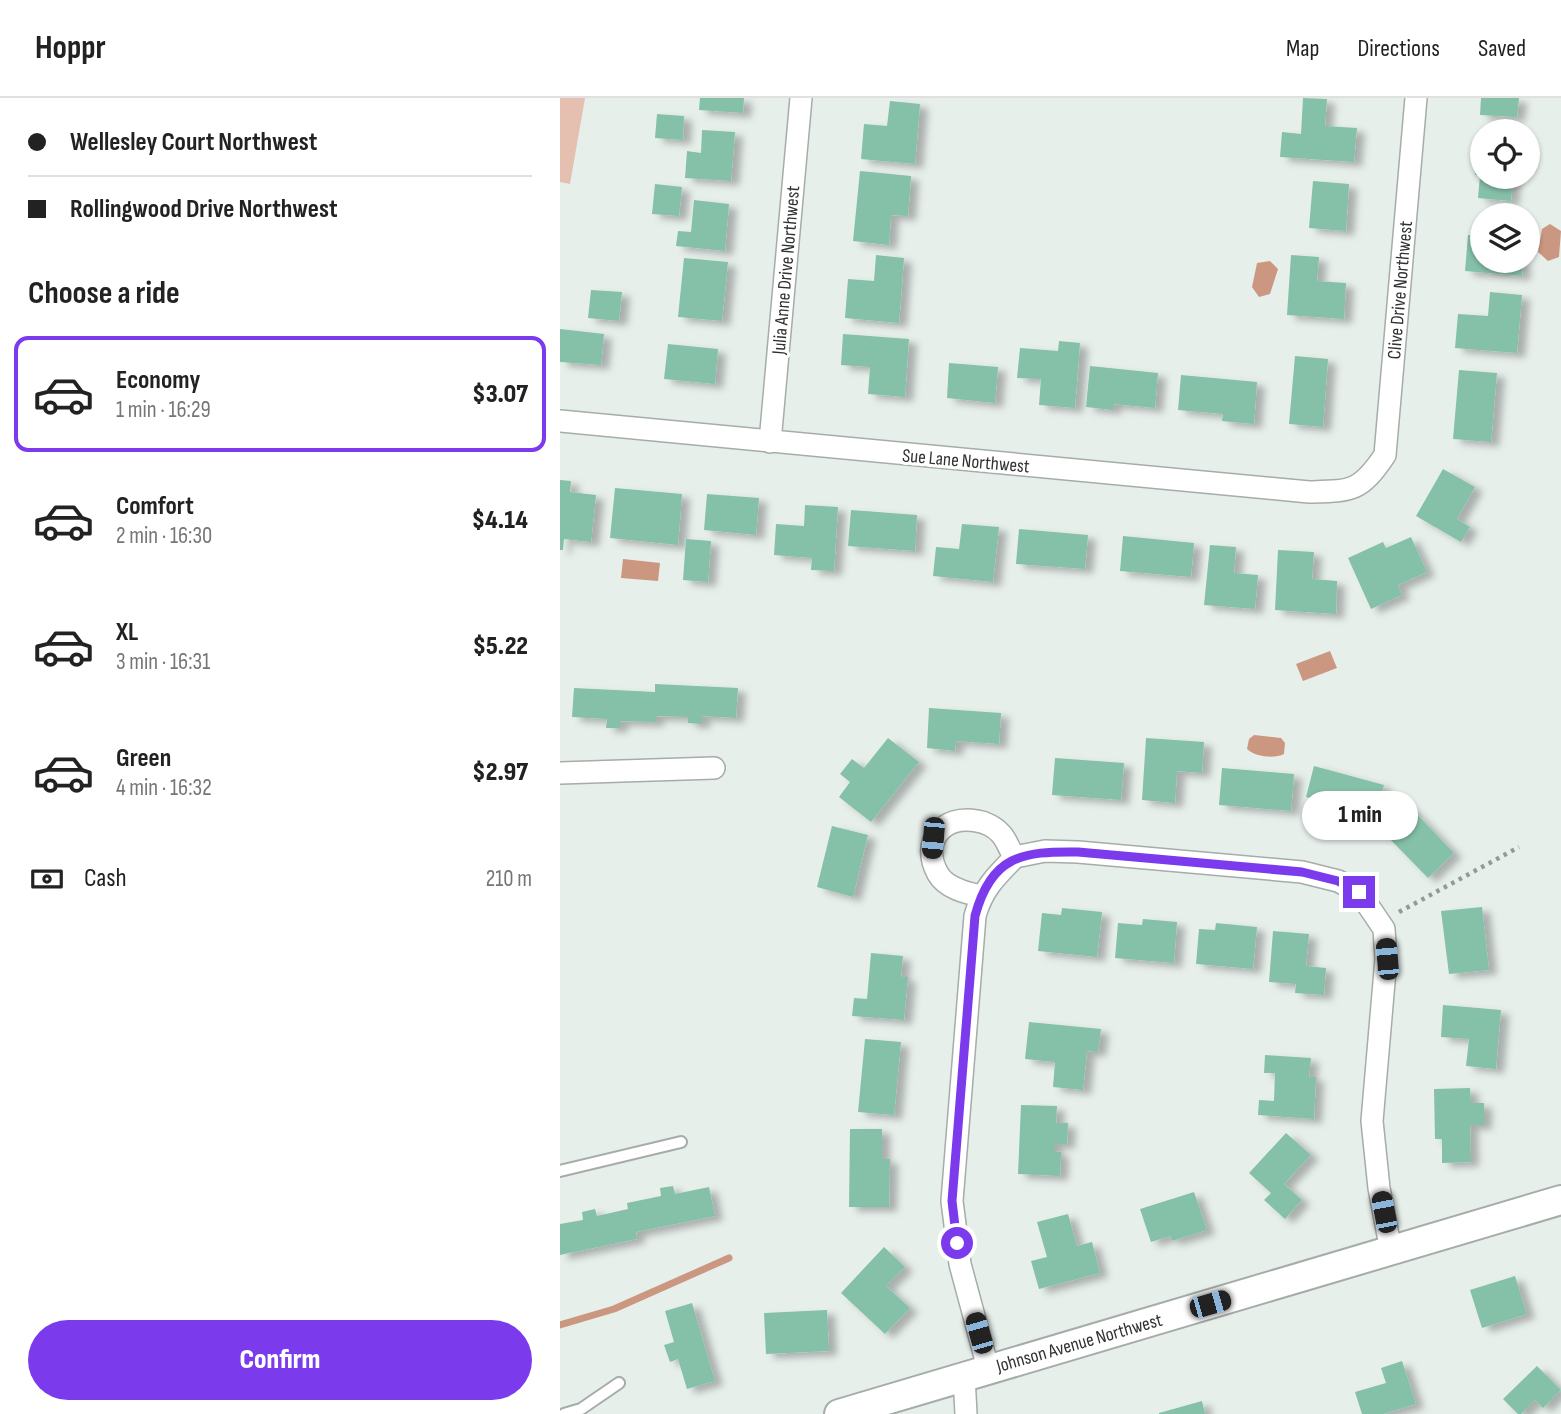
<!DOCTYPE html>
<html lang="en">
<head>
<meta charset="utf-8">
<style>
  :root { --surface:#fff; --page:#f6f6f6; --text:#222; --muted:#767676; --line:#e0e0e0; --accent:#7c3aed }
  body { margin:0; font-family:"Sofia Sans Condensed",sans-serif; background:var(--page); color:var(--text); height:100vh; display:flex; flex-direction:column; font-size:26px; white-space:nowrap }
  * { box-sizing:border-box; margin:0 }
  p { font-size:23px; color:var(--muted) }
  .icon { flex:none; width:38px; height:38px; fill:none; stroke:currentColor; stroke-width:2; stroke-linecap:round; stroke-linejoin:round }
  .map { position:relative; flex:1; overflow:hidden }
  .sheet { display:flex; flex-direction:column; background:var(--surface); width:560px }
  .sheet>* { flex:none }
  .banner { display:grid; align-content:center; height:154px; padding:0 28px; background:var(--surface) }
  .fabs { position:absolute; left:910px; top:21px; display:grid; gap:14px }
  .fabs a { display:grid; place-items:center; width:70px; height:70px; border-radius:50%; background:var(--surface); box-shadow:0 2px 5px #0004; font-size:35px }
  .end { position:absolute; width:32px; height:32px; margin:-16px; border:9px solid #7c3aed; background:#fff; box-shadow:0 0 0 4px #fff }
  .from { border-radius:50% }
  .bubble { position:absolute; height:49px; border-radius:24px; background:var(--surface); box-shadow:0 2px 5px #0004; font-size:23px; font-weight:800; line-height:49px; text-align:center }
  .car { position:absolute; width:21px; height:42px; margin:-21px -10px; border-radius:9px; box-shadow:0 0 5px 2px #0007; background:linear-gradient(#222 24%,#8ab4d8 0 40%,#222 0 76%,#8ab4d8 0 86%,#222 0) }
  .banner b { display:flex; align-items:center; gap:24px; height:66px; font-size:26px }
  .banner b+b { border-top:2px solid var(--line) }
  .banner i { width:18px; height:18px; background:var(--text) }
  ul { padding:0; list-style:none }
  li { display:flex; align-items:center; gap:21px; height:116px; margin:0 14px 10px; padding:0 14px; border:4px solid transparent; border-radius:14px }
  li div { flex:1 }
  li b { display:block; font-size:26px }
  li em { font-style:normal; font-weight:800 }
  li.active { border-color:var(--accent) }
  li>.icon { width:63px; height:63px; stroke-width:1.5 }
  h2 { padding:0 28px; font-size:32px; line-height:84px }
  .pay { display:flex; align-items:center; gap:18px; height:77px; padding:0 28px; font-size:26px }
  .pay p { margin-inline-start:auto }
  .button { display:flex; gap:14px; margin-top:auto; padding:14px 28px }
  .button a { flex:1; height:80px; border-radius:42px; background:var(--accent); color:#fff; font-size:28px; font-weight:800; line-height:80px; text-align:center }
  header { display:flex; align-items:center; gap:42px; box-sizing:border-box; height:98px; padding:0 35px; background:var(--surface); border-bottom:2px solid var(--line) }
  header strong { font-size:33px }
  nav { display:flex; gap:38px; margin-inline-start:auto; font-size:24px }
  main { display:flex; flex:1; min-height:0 }
  .map>svg:first-child { display:block }
</style>
</head>
<body>
<header>
<strong>Hoppr</strong>
<nav><a>Map</a><a>Directions</a><a>Saved</a></nav>
</header>
<main>
<section class="sheet">
<div class="banner">
<b><i class="from"></i>Wellesley Court Northwest</b>
<b><i></i>Rollingwood Drive Northwest</b>
</div>
<h2>Choose a ride</h2>
<ul>
<li class="active"><svg class="icon" aria-label="car" viewBox="0 0 24 24"><path d="M5 17H2v-5l4-1 3-4h7l3 4 3 1v5h-3M9 17h6M6 11h13"/><circle cx="7" cy="17" r="2"/><circle cx="17" cy="17" r="2"/></svg><div><b>Economy</b><p>1 min · 16:29</p></div><em>$3.07</em></li>
<li><svg class="icon" aria-label="car" viewBox="0 0 24 24"><path d="M5 17H2v-5l4-1 3-4h7l3 4 3 1v5h-3M9 17h6M6 11h13"/><circle cx="7" cy="17" r="2"/><circle cx="17" cy="17" r="2"/></svg><div><b>Comfort</b><p>2 min · 16:30</p></div><em>$4.14</em></li>
<li><svg class="icon" aria-label="car" viewBox="0 0 24 24"><path d="M5 17H2v-5l4-1 3-4h7l3 4 3 1v5h-3M9 17h6M6 11h13"/><circle cx="7" cy="17" r="2"/><circle cx="17" cy="17" r="2"/></svg><div><b>XL</b><p>3 min · 16:31</p></div><em>$5.22</em></li>
<li><svg class="icon" aria-label="car" viewBox="0 0 24 24"><path d="M5 17H2v-5l4-1 3-4h7l3 4 3 1v5h-3M9 17h6M6 11h13"/><circle cx="7" cy="17" r="2"/><circle cx="17" cy="17" r="2"/></svg><div><b>Green</b><p>4 min · 16:32</p></div><em>$2.97</em></li>
</ul>
<div class="pay"><svg class="icon" aria-label="cash" viewBox="0 0 24 24"><path d="M3 7h18v10H3z"/><circle cx="12" cy="12" r="2"/></svg>Cash<p>210 m</p></div>
<div class="button"><a>Confirm</a></div>
</section>
<div class="map">
<svg width="1001" height="1316" viewBox="0 0 1001 1316">
  <defs>
    <filter id="shadow"><feDropShadow dx="8" dy="4.5" stdDeviation="3.5" flood-color="#0004"/></filter>
  </defs>
  <rect width="100%" height="100%" fill="#e7efeb"/>
  <polygon fill="#e5bfaf" points="0,0 25,0 10,86 0,84"/>
  <g fill="#cb9781">
    <polygon points="990,126 1001,133 999,159 988,163 978,154 982,131"/>
    <polygon points="710,163 718,171 710,196 699,199 692,189 697,165"/>
    <polygon points="63,461 100,465 98,483 61,480"/>
    <polygon points="770,553 777,570 743,583 736,566"/>
    <path d="M694,637L721,640L725,645L724,656C714,661 695,659 687,651L689,641Z"/>
  </g>
  <g fill="none" stroke-linecap="round" stroke-linejoin="round">
    <polyline stroke="#cb9781" stroke-width="7" points="0,1227 54,1211 169,1160"/>
  </g>
  <g fill="#85c0a9" filter="url(#shadow)">
    <polygon points="140,0 184,0 183,15 139,12"/>
    <polygon points="743,0 767,1 765,28 797,30 794,64 720,59 722,34 741,36"/>
    <polygon points="921,0 959,0 957,19 920,17"/>
    <polygon points="330,3 360,6 355,66 301,61 304,26 327,28"/>
    <polygon points="97,16 124,18 123,42 95,40"/>
    <polygon points="142,32 175,34 171,83 125,80 127,53 141,55"/>
    <polygon points="919,34 922,34 922,79 953,79 951,103 918,100 920,77 915,77"/>
    <polygon points="300,73 351,78 348,118 331,117 329,147 293,143"/>
    <polygon points="753,83 789,86 786,133 749,130"/>
    <polygon points="95,86 122,89 119,118 92,116"/>
    <polygon points="134,102 169,106 165,153 116,148 118,133 131,134"/>
    <polygon points="908,137 922,138 922,163 963,163 962,178 905,173"/>
    <polygon points="316,157 344,160 339,225 285,220 288,181 314,183"/>
    <polygon points="731,157 759,159 757,183 786,185 784,221 727,217"/>
    <polygon points="124,160 168,164 162,223 118,219"/>
    <polygon points="31,192 62,194 59,223 28,220"/>
    <polygon points="930,194 962,197 957,255 895,250 898,216 928,218"/>
    <polygon points="0,231 44,236 41,267 0,264"/>
    <polygon points="283,236 349,241 345,299 308,296 310,269 281,267"/>
    <polygon points="499,243 520,245 515,310 479,307 481,281 457,280 460,250 498,253"/>
    <polygon points="108,246 158,251 155,286 104,281"/>
    <polygon points="735,258 768,261 763,329 729,326"/>
    <polygon points="389,265 438,269 435,305 387,300"/>
    <polygon points="530,268 598,275 595,310 553,306 553,312 526,309"/>
    <polygon points="899,272 937,275 931,344 893,341"/>
    <polygon points="621,277 697,284 694,326 662,323 663,316 618,312"/>
    <polygon points="883,371 915,389 897,421 910,429 901,444 856,418"/>
    <polygon points="0,382 11,383 10,394 36,397 31,444 4,441 3,452 0,452"/>
    <polygon points="55,390 122,396 118,447 50,440"/>
    <polygon points="147,396 199,400 196,437 144,432"/>
    <polygon points="245,407 278,409 274,473 251,472 252,460 214,457 216,426 244,428"/>
    <polygon points="291,412 357,417 355,453 288,448"/>
    <polygon points="402,426 439,429 433,484 373,478 376,449 399,451"/>
    <polygon points="459,431 528,437 525,471 456,466"/>
    <polygon points="563,438 634,445 631,479 560,473"/>
    <polygon points="851,439 867,474 838,487 842,497 811,511 788,460 823,444 826,450"/>
    <polygon points="126,441 151,443 148,484 123,482"/>
    <polygon points="650,447 676,449 674,475 698,477 695,511 644,507"/>
    <polygon points="718,452 754,454 752,481 777,483 776,516 715,512"/>
    <polygon points="95,586 178,590 176,620 142,618 142,626 128,625 128,619 96,618 96,624 60,623 60,630 46,630 47,621 12,619 14,590 95,594"/>
    <polygon points="369,610 441,615 439,646 396,643 395,653 367,650"/>
    <polygon points="328,640 359,664 311,724 279,699 290,684 280,676 292,661 304,670"/>
    <polygon points="586,640 644,644 642,675 617,673 615,705 582,702"/>
    <polygon points="495,660 564,665 561,702 492,697"/>
    <polygon points="754,668 824,687 813,727 778,718 781,708 746,699"/>
    <polygon points="662,670 734,676 731,713 659,707"/>
    <polygon points="849,708 894,755 868,780 822,733"/>
    <polygon points="272,728 308,737 293,799 257,789"/>
    <polygon points="922,809 929,872 889,876 881,813"/>
    <polygon points="502,810 542,814 537,859 478,853 482,815 501,817"/>
    <polygon points="583,821 617,824 614,865 555,860 558,825 582,827"/>
    <polygon points="656,825 697,829 693,871 636,866 639,831 655,832"/>
    <polygon points="713,833 749,836 746,868 766,870 764,897 735,895 736,886 709,884"/>
    <polygon points="311,855 343,858 341,879 348,879 344,922 292,918 294,900 307,901"/>
    <polygon points="883,907 941,912 936,971 906,968 909,941 881,939"/>
    <polygon points="469,924 541,931 538,954 527,953 523,992 493,989 495,964 465,961"/>
    <polygon points="305,941 341,944 334,1017 298,1014"/>
    <polygon points="705,957 751,960 749,979 756,979 754,1021 698,1017 699,1002 714,1003 715,975 704,975"/>
    <polygon points="910,990 911,1005 924,1005 924,1027 910,1027 911,1064 882,1065 882,1041 875,1041 874,991"/>
    <polygon points="461,1007 497,1008 496,1025 508,1025 507,1046 494,1046 494,1053 501,1054 500,1078 458,1076"/>
    <polygon points="290,1031 322,1031 322,1061 330,1061 329,1109 289,1109"/>
    <polygon points="726,1035 751,1057 724,1086 742,1102 725,1121 704,1102 711,1095 689,1075"/>
    <polygon points="113,1088 115,1096 149,1089 155,1118 76,1134 77,1141 0,1157 0,1126 23,1122 22,1114 35,1111 37,1118 68,1111 67,1105 101,1098 100,1090"/>
    <polygon points="634,1094 647,1132 612,1143 610,1138 591,1144 580,1111"/>
    <polygon points="508,1116 517,1148 532,1144 540,1175 479,1191 471,1163 487,1159 477,1124"/>
    <polygon points="324,1149 345,1169 326,1188 350,1210 325,1236 281,1195"/>
    <polygon points="955,1178 967,1216 922,1230 910,1192"/>
    <polygon points="132,1205 155,1283 127,1291 118,1261 110,1264 104,1247 114,1244 105,1213"/>
    <polygon points="267,1212 269,1253 206,1256 204,1215"/>
    <polygon points="842,1263 856,1306 823,1316 802,1316 795,1294 826,1285 821,1270"/>
    <polygon points="977,1268 1001,1292 983,1310 975,1302 961,1316 958,1316 943,1301"/>
    <polygon points="642,1303 645,1316 599,1316 599,1315"/>
  </g>
  <g fill="none" stroke-linecap="round" stroke-linejoin="round">
    <defs>
      <g id="service">
        <polyline points="0,1073 121,1044"/>
        <polyline points="4,1316 21,1311 59,1285"/>
      </g>
      <g id="minor">
        <path d="M0,323L749,394C792,393 800,394 825,357L856,0"/>
        <polyline points="210,344 241,0"/>
        <polyline points="0,675 154,670"/>
        <polyline points="455,759 485,753 518,754 742,774 778,783 799,794 824,831 826,861 812,1023 819,1090 831,1153"/>
        <path d="M421,798C406,795 386,790 378,776C360,744 383,716 417,723C425,724 435,729 441,736C447,742 449,752 455,759C436,778 422,792 415,818L392,1103L400,1166L428,1270"/>
        <polyline points="404,1278 406,1316"/>
      </g>
      <polyline id="tertiary" points="279,1316 1001,1102"/>
    </defs>
    <use href="#service" stroke="#a5aca9" stroke-width="14"/>
    <use href="#minor" stroke="#a5aca9" stroke-width="24"/>
    <use href="#tertiary" stroke="#a5aca9" stroke-width="32"/>
    <polyline stroke="#949997" stroke-width="4.5" stroke-dasharray="3.5 5" stroke-linecap="butt" points="839,814 959,749"/>
    <use href="#service" stroke="#fff" stroke-width="10"/>
    <use href="#minor" stroke="#fff" stroke-width="21"/>
    <use href="#tertiary" stroke="#fff" stroke-width="28"/>
  </g>
  <g fill="none" stroke-linecap="round" stroke-linejoin="round">
    <path stroke="#7c3aed" stroke-width="9" d="M397,1145L392,1103L415,818C431,758 462,753 518,754L742,774L778,783L799,794"/>
  </g>
  <g text-anchor="middle" stroke-width="6" stroke-linejoin="round" paint-order="stroke">
    <g font-size="19" fill="#303231" stroke="#fff">
      <text transform="translate(225 172) rotate(-85)" y="7">Julia Anne Drive Northwest</text>
      <text transform="translate(839 192) rotate(-85)" y="7">Clive Drive Northwest</text>
      <text transform="translate(406 362) rotate(5)" y="7">Sue Lane Northwest</text>
      <text transform="translate(519 1244) rotate(-16)" y="7">Johnson Avenue Northwest</text>
    </g>
  </g>
</svg>
<div class="fabs">
<a><svg class="icon" aria-label="locate" viewBox="0 0 24 24"><circle cx="12" cy="12" r="6"/><path d="M12 2v4M12 18v4M2 12h4M18 12h4"/></svg></a>
<a><svg class="icon" aria-label="layers" viewBox="0 0 24 24"><path d="M12 4l9 5-9 5-9-5zM3 14l9 5 9-5"/></svg></a>
</div>
<i class="end from" style="left:397px;top:1145px"></i>
<i class="end" style="left:799px;top:794px"></i>
<div class="bubble" style="left:742px;top:693px;width:116px">1 min</div>
<i class="car" style="left:373px;top:740px;rotate:185deg"></i>
<i class="car" style="left:827px;top:861px;rotate:355deg"></i>
<i class="car" style="left:824px;top:1114px;rotate:349deg"></i>
<i class="car" style="left:650px;top:1206px;rotate:74deg"></i>
<i class="car" style="left:419px;top:1235px;rotate:344deg"></i>
</div>
</main>
</body>
</html>
